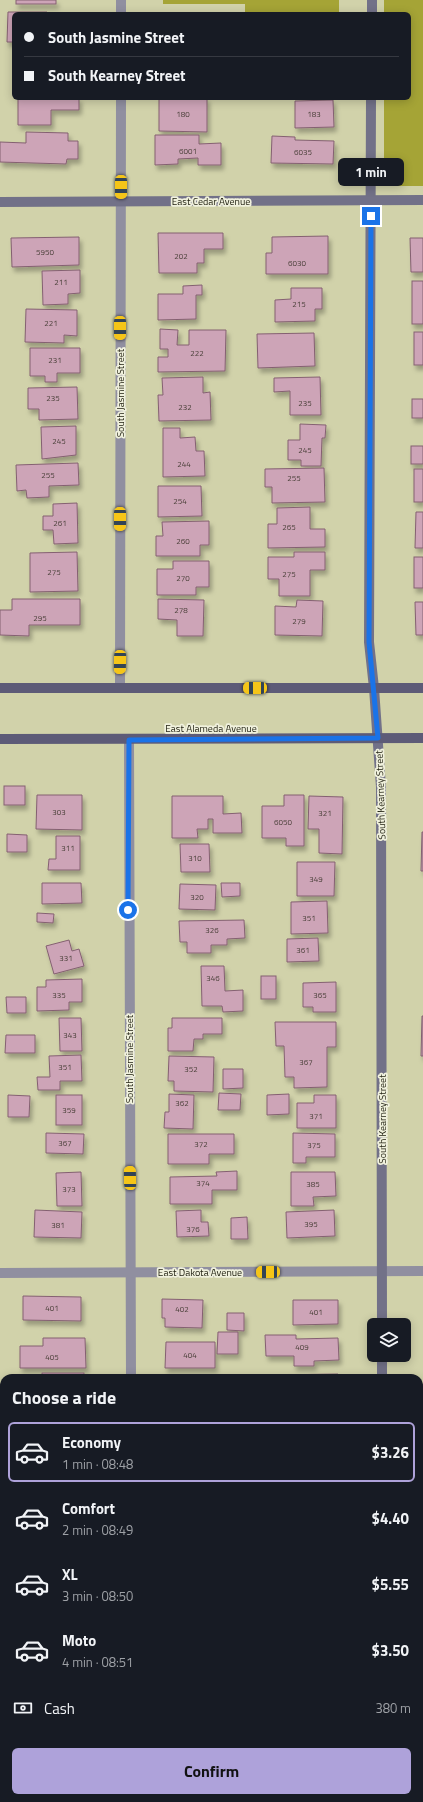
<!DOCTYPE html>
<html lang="en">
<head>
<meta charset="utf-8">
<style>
  :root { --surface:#171b24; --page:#20242c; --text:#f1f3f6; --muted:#9ea1a6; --line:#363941; --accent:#aea2da }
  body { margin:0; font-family:"Titillium Web",sans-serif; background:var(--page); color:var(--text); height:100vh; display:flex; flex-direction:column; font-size:15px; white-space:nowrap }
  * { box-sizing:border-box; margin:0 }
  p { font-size:13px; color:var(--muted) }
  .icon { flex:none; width:22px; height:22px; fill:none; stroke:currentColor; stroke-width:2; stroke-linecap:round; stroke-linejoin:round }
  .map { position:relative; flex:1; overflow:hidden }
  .sheet { position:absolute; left:0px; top:1374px; width:423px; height:428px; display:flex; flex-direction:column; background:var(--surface); border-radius:12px 12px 0 0; box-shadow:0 2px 10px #0003 }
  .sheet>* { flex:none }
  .guide { position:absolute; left:12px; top:12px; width:399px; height:88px; border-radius:6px; box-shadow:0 2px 10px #0003; display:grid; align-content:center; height:88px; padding:0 12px; background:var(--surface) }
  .controls { position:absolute; left:367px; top:1318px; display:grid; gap:8px }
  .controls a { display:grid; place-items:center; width:44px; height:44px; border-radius:6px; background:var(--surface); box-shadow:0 2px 10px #0003; font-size:20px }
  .end { position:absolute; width:18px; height:18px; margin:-9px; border:5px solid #1a73e8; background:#fff; box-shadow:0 0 0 2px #fff }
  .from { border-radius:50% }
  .bubble { position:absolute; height:28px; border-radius:6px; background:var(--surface); box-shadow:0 2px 10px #0003; font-size:13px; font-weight:700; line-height:28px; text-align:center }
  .car { position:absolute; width:12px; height:24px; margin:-12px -6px; border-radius:5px; box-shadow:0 0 3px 1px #0007; background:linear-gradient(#f5c518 24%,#345 0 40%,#f5c518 0 76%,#345 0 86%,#f5c518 0) }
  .guide b { display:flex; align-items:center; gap:14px; height:38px; font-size:15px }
  .guide b+b { border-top:1px solid var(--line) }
  .guide i { width:10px; height:10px; background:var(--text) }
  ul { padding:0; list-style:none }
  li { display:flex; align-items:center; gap:12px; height:60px; margin:0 8px 6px; padding:0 4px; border:2px solid transparent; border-radius:6px }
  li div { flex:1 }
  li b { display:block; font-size:15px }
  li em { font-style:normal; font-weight:700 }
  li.active { border-color:var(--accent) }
  li>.icon { width:36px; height:36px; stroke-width:1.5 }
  h2 { padding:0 12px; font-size:18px; line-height:48px }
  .pay { display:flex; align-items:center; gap:10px; height:44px; padding:0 12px; font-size:15px }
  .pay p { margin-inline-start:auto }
  .cta { display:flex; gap:8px; margin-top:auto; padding:8px 12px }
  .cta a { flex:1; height:46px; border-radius:6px; background:var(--accent); color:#111; font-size:16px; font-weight:700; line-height:46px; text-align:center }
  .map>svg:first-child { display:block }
</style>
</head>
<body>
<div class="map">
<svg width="423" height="1802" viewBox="0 0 423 1802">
  <defs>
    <filter id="shadow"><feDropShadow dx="2.5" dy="4.5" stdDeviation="2" flood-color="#0004"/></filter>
  </defs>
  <rect width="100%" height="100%" fill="#d1d2aa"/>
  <g fill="#a5a436">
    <polygon points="163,0 339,0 339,14 245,14 245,4 163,4"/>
    <polygon points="384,0 423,0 423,186 393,186 387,184 384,175 384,98 409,98 409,14 384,14"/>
  </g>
  <g fill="#cda4b7" stroke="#846071" filter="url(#shadow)">
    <rect x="16" y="0" width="40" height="4"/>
    <polygon points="8,12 47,12 47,14 14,14 14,42 7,42"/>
    <polygon points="18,98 79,98 79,110 51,110 51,125 18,125"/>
    <polygon points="159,98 207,98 207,132 159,131"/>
    <polygon points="333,100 334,127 295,128 295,101"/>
    <polygon points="26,132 68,133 68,141 78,141 78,159 67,159 66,164 0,162 0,142 26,143"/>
    <polygon points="155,135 199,135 199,144 221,143 221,165 198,165 198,158 178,159 178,164 155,165"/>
    <polygon points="272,136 295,137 295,140 334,141 333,164 271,163"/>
    <polygon points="158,233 223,233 223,249 204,249 204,263 197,263 197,273 159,273"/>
    <polygon points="328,236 328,274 266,274 266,253 272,253 272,237"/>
    <polygon points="79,237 79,265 12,267 11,238"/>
    <polygon points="410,238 423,238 423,272 411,272"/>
    <polygon points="80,270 80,293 68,294 68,304 43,305 42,271"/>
    <rect x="412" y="281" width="11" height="43"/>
    <polygon points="202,285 202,295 196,295 196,319 158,320 158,294 183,294 183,286"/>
    <polygon points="291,288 322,288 322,309 315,309 315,321 275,322 275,300 291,299"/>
    <polygon points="26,309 77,310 77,336 64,335 64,343 25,342"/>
    <polygon points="160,329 178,330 177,345 189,345 189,330 226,330 225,371 158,372 158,357 168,357 168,349 160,349"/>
    <rect x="414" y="332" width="9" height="33"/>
    <polygon points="314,333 315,366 258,368 257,334"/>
    <polygon points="30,348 80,348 80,373 57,373 57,382 45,382 45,376 30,376"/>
    <polygon points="203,377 203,393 210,392 211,420 159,421 158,395 163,395 162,378"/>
    <polygon points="320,377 321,415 290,415 290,391 274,392 274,378"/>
    <polygon points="77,387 78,419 39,420 39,409 28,409 28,388"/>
    <rect x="412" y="399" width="11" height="19"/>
    <polygon points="300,424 326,425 325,438 322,438 321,466 301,466 301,460 288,460 288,440 300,440"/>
    <polygon points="76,426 76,455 42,459 41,427"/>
    <polygon points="163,428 180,428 180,438 195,437 196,451 204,451 205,476 163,477"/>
    <rect x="411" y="446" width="12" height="18"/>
    <polygon points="78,463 79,485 49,486 49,497 27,498 26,490 17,491 16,465"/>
    <polygon points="324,468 325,502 272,503 272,487 265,487 265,469"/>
    <rect x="414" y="469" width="9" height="33"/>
    <polygon points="158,486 201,486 202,516 158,517"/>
    <polygon points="77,503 78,543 54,544 53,530 43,530 43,516 53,516 53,504"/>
    <polygon points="310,507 310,529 325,529 325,547 268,548 268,524 277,524 277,508"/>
    <polygon points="416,512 423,512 423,548 415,548"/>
    <polygon points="209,521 209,545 200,545 200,556 156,556 156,536 163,536 162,522"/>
    <polygon points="77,552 78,591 30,592 30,553"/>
    <polygon points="294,552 325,552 325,570 310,570 310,596 279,596 279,579 268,579 268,557 294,557"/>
    <rect x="414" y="557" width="9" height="31"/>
    <polygon points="173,561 209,561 209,587 196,587 196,595 157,595 157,569 173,569"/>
    <polygon points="12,599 80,599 80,625 29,625 29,636 0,635 0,610 12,610"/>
    <polygon points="158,599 204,600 203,636 177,636 177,620 158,619"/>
    <polygon points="297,600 323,601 322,636 275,635 275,606 296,607"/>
    <polygon points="415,602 423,602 423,635 416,635"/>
    <rect x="4" y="786" width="21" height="19"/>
    <polygon points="37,795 82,795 82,830 36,829"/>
    <polygon points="284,795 304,795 304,846 286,846 286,838 262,838 262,806 284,806"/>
    <polygon points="172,796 223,796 223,814 241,813 242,833 213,833 213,819 208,819 208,829 197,829 198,838 172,838"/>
    <polygon points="309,796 343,797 342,854 319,853 319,829 308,829"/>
    <polygon points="422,832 423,832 423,871 421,871"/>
    <polygon points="7,834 27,835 27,852 7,852"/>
    <polygon points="56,836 80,836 80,870 48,870 49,859 56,859"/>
    <polygon points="180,844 209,844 210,872 181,872"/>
    <polygon points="297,862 335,862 334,896 297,896"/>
    <polygon points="42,883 81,883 82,903 42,904"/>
    <polygon points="221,883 240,883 240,896 222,897"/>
    <polygon points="180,884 216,885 215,910 179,909"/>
    <polygon points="327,901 328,933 291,934 291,902"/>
    <polygon points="37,913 54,914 53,923 37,922"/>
    <polygon points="244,920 245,938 227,939 227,945 211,945 211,953 187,953 187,942 180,942 179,921"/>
    <polygon points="318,938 319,961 287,962 287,939"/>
    <polygon points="69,940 72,951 79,949 84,966 54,974 46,946"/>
    <polygon points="201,966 224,966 225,991 243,990 243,1011 223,1012 222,1006 202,1006"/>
    <rect x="261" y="976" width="15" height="23"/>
    <polygon points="82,979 82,1002 69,1002 69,1010 37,1011 37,987 46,987 46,980"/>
    <polygon points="336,982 336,1012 313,1012 313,1007 303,1007 303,983"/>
    <polygon points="6,997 26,997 26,1013 7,1013"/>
    <polygon points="422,1016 423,1016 423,1056 421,1056"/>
    <polygon points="59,1018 81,1018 82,1051 60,1051"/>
    <polygon points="172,1018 222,1018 222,1034 203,1034 203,1039 194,1039 193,1051 168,1051 168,1028 172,1028"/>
    <polygon points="275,1022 336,1022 336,1047 327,1047 327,1087 294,1088 294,1077 285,1077 284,1046 276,1046"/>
    <polygon points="6,1035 35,1035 35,1053 5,1053"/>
    <polygon points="81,1055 82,1081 60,1081 60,1090 38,1090 37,1077 50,1077 49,1056"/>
    <polygon points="169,1056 214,1057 213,1092 174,1091 174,1081 168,1081"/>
    <polygon points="223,1069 243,1069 243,1088 223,1089"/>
    <polygon points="219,1093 241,1094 240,1110 218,1110"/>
    <polygon points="169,1094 194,1095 193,1129 164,1128 165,1112 169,1112"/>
    <polygon points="289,1094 289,1114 267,1115 267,1095"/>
    <polygon points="8,1095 30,1096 29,1117 8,1117"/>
    <rect x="56" y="1095" width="26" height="30"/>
    <polygon points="314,1095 336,1095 336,1128 297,1128 297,1103 314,1103"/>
    <polygon points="46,1133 84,1134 83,1154 46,1153"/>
    <polygon points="293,1133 335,1134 335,1157 306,1157 306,1163 293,1163"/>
    <polygon points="168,1134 234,1134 234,1154 209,1154 209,1164 168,1164"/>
    <polygon points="237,1171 237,1190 212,1190 212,1204 170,1204 170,1177 217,1176 216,1172"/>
    <polygon points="81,1172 82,1206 57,1206 56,1173"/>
    <polygon points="291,1172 335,1172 336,1196 313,1197 314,1206 291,1206"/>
    <polygon points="35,1210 82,1212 81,1238 34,1237"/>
    <polygon points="201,1210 201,1222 208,1222 209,1236 177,1237 176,1211"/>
    <polygon points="334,1210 335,1236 287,1238 286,1212"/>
    <polygon points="247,1217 248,1239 231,1239 231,1218"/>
    <polygon points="23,1296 81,1297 81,1321 23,1320"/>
    <polygon points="162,1299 203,1300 202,1328 165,1327 165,1318 162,1318"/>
    <polygon points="293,1300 338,1300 338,1324 293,1325"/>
    <polygon points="227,1313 244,1313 244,1331 227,1330"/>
    <polygon points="218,1332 238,1332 238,1354 217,1354"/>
    <polygon points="265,1335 296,1335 296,1339 338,1338 339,1360 314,1361 314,1366 294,1366 294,1356 266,1356"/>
    <polygon points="43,1338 85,1338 86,1368 20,1368 20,1346 43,1346"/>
    <polygon points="166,1342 215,1342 215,1368 165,1368"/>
    <rect x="42" y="1373" width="42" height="5"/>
    <polygon points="338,1374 338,1378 269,1378 269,1375"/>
    <polygon points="199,1375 199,1378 168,1378 168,1376"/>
    <rect x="0" y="1385" width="4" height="24"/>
  </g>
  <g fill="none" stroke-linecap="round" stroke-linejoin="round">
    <g stroke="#908fa0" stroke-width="10">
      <polyline points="121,14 121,0"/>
      <polyline points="120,688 121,98"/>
      <polyline points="129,740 131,1378"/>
      <polyline points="0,1273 423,1271"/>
    </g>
    <g stroke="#727188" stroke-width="10">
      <polyline points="372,14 372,0"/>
      <polyline points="371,98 369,642 374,688 381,787 382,1325"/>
      <polyline points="0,202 423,200"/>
      <polyline points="382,1355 382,1378"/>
      <polyline points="419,1782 423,1782"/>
      <polyline points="0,1785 4,1785"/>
    </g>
    <g stroke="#5d5b77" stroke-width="10">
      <polyline points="0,688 423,688"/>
      <polyline points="0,739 423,738"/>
    </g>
  </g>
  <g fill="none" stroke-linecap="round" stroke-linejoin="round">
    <polyline stroke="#1a73e8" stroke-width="5" points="128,910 129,740 378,738 369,642 371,216"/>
  </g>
  <g text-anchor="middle" stroke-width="3.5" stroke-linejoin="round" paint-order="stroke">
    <g font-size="8" fill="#4d423c">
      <text x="183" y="117">180</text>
      <text x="314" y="117">183</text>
      <text x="188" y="154">6001</text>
      <text x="303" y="155">6035</text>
      <text x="45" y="255">5950</text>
      <text x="181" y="259">202</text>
      <text x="297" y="266">6030</text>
      <text x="61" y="285">211</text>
      <text x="299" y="307">215</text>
      <text x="51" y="326">221</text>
      <text x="197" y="356">222</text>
      <text x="55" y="363">231</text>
      <text x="53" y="401">235</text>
      <text x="305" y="406">235</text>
      <text x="185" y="410">232</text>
      <text x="59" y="444">245</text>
      <text x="305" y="453">245</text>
      <text x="184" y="467">244</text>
      <text x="48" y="478">255</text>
      <text x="294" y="481">255</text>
      <text x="180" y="504">254</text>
      <text x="60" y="526">261</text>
      <text x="289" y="530">265</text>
      <text x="183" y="544">260</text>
      <text x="54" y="575">275</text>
      <text x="289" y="577">275</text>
      <text x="183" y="581">270</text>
      <text x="181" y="613">278</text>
      <text x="40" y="621">295</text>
      <text x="299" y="624">279</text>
      <text x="59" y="815">303</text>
      <text x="325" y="816">321</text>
      <text x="283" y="825">6050</text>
      <text x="68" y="851">311</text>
      <text x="195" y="861">310</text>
      <text x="316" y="882">349</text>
      <text x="197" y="900">320</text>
      <text x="309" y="921">351</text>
      <text x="212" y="933">326</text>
      <text x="303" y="953">361</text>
      <text x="66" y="961">331</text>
      <text x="213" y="981">346</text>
      <text x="59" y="998">335</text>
      <text x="320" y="998">365</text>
      <text x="70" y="1038">343</text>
      <text x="306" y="1065">367</text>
      <text x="65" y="1070">351</text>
      <text x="191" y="1072">352</text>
      <text x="182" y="1106">362</text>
      <text x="69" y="1113">359</text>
      <text x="316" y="1119">371</text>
      <text x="65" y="1146">367</text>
      <text x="201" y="1147">372</text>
      <text x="314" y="1148">375</text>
      <text x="203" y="1186">374</text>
      <text x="313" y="1187">385</text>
      <text x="69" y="1192">373</text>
      <text x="311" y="1227">395</text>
      <text x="58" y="1228">381</text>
      <text x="193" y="1232">376</text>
      <text x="52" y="1311">401</text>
      <text x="182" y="1312">402</text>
      <text x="316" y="1315">401</text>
      <text x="302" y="1350">409</text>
      <text x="190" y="1358">404</text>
      <text x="52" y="1360">405</text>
    </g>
    <g font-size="10" fill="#222213" stroke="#f0f1dd">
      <text x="211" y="205">East Cedar Avenue</text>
      <text transform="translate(120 393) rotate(-90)" y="4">South Jasmine Street</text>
      <text x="211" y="732">East Alameda Avenue</text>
      <text transform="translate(380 795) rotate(-92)" y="4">South Kearney Street</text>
      <text transform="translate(129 1059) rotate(-90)" y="4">South Jasmine Street</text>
      <text transform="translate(382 1119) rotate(-90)" y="4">South Kearney Street</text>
      <text x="200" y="1276">East Dakota Avenue</text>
    </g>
  </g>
</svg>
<div class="controls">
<a><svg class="icon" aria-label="layers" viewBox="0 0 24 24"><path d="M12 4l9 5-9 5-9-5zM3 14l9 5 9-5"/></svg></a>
</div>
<i class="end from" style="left:128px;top:910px"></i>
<i class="end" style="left:371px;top:216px"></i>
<div class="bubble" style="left:338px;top:158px;width:66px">1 min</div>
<i class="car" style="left:121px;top:187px;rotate:180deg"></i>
<i class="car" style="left:120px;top:328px;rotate:180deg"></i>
<i class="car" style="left:120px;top:519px;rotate:180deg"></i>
<i class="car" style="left:120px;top:662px;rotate:181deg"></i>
<i class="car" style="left:255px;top:688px;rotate:270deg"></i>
<i class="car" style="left:130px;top:1178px;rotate:359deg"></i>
<i class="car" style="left:268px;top:1272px;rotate:269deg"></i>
<div class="guide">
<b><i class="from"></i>South Jasmine Street</b>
<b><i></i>South Kearney Street</b>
</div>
<section class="sheet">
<h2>Choose a ride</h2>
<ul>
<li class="active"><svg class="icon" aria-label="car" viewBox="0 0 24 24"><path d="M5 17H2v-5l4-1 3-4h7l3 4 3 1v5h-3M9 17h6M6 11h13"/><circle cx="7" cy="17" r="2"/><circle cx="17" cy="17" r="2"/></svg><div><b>Economy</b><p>1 min · 08:48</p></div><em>$3.26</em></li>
<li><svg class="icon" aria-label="car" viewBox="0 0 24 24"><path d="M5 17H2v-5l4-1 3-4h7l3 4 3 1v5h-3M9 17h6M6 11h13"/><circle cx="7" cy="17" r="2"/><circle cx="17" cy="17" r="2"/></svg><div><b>Comfort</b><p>2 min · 08:49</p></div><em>$4.40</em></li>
<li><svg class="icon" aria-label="car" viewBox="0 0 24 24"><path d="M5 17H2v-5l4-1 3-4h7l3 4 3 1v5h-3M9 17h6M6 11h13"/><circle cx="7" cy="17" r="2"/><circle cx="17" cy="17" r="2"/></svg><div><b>XL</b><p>3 min · 08:50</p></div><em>$5.55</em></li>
<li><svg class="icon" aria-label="car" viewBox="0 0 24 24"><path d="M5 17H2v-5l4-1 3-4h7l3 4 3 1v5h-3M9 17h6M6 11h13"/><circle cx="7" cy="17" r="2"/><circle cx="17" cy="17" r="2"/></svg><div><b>Moto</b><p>4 min · 08:51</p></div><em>$3.50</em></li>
</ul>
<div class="pay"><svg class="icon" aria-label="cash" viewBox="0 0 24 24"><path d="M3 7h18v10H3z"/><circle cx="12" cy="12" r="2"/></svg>Cash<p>380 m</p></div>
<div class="cta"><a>Confirm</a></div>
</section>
</div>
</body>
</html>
